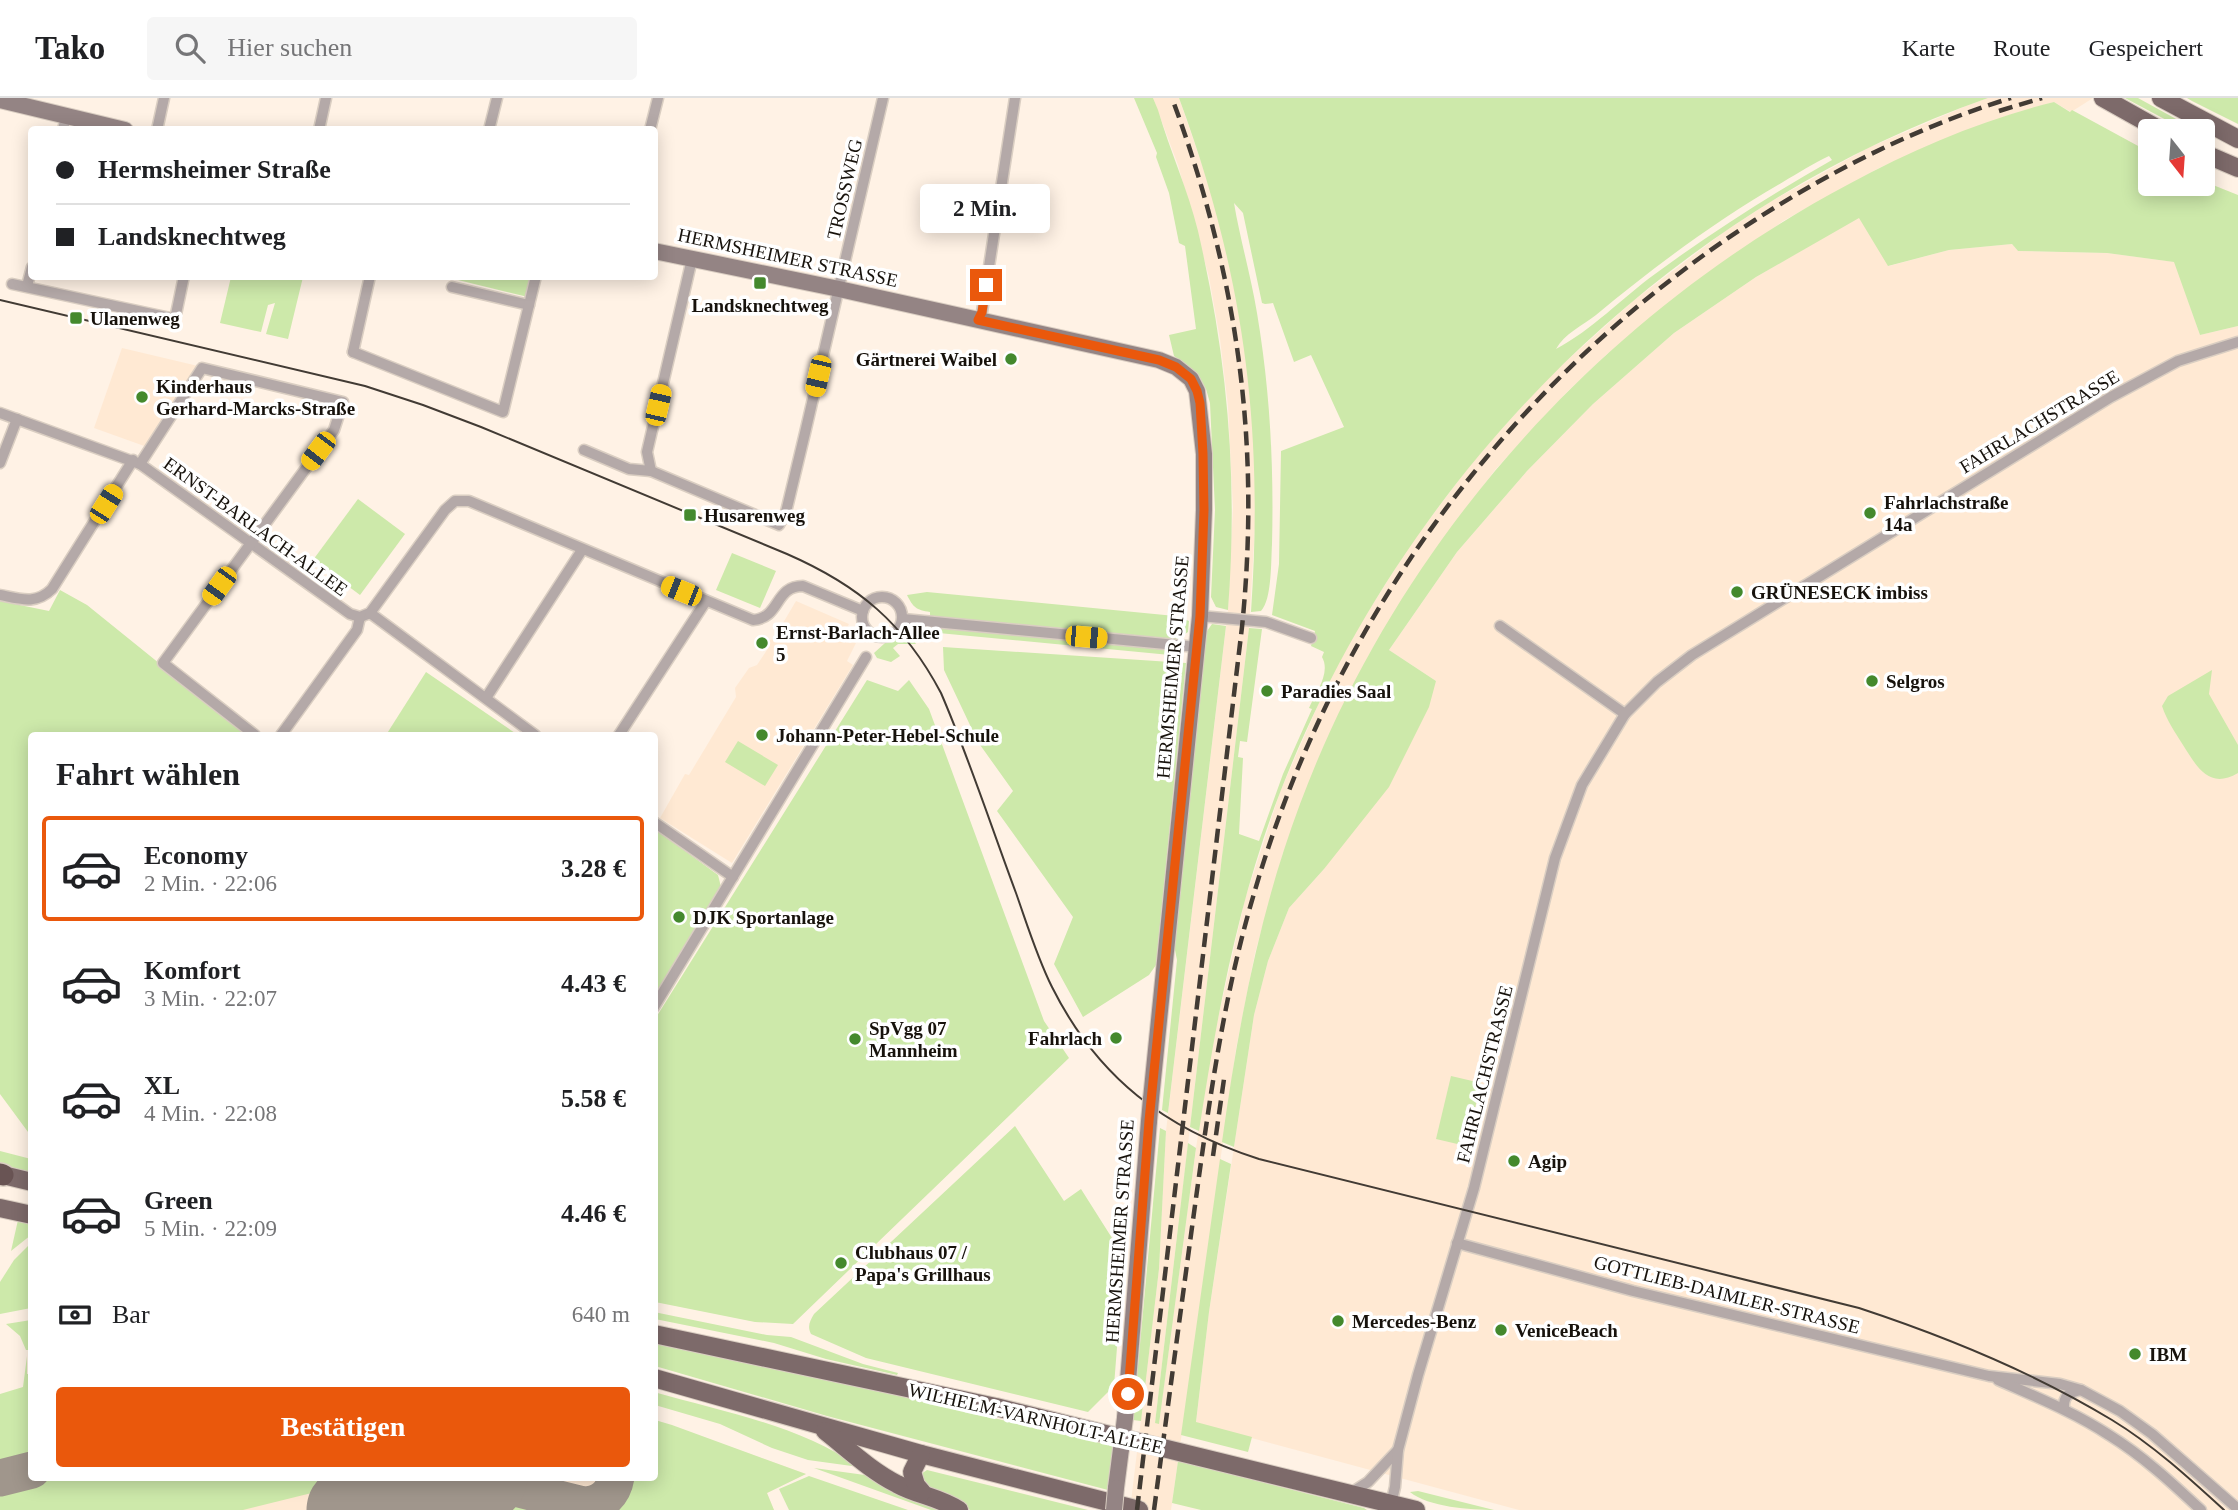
<!DOCTYPE html>
<html lang="de">
<head>
<meta charset="utf-8">
<style>
  :root { --surface:#fff; --page:#f6f6f6; --text:#202124; --muted:#757577; --line:#e0e0e0; --accent:#ea580c }
  body { margin:0; font-family:Georgia,serif; background:var(--page); color:var(--text); height:100vh; display:flex; flex-direction:column; font-size:26px; white-space:nowrap }
  * { box-sizing:border-box; margin:0 }
  p { font-size:23px; color:var(--muted) }
  .icon { flex:none; width:38px; height:38px; fill:none; stroke:currentColor; stroke-width:2; stroke-linecap:round; stroke-linejoin:round }
  .map { position:relative; flex:1; overflow:hidden }
  .panel { position:absolute; left:28px; top:634px; width:630px; height:749px; display:flex; flex-direction:column; background:var(--surface); border-radius:7px; box-shadow:0 4px 18px #0003 }
  .panel>* { flex:none }
  .guide { position:absolute; left:28px; top:28px; width:630px; height:154px; border-radius:7px; box-shadow:0 4px 18px #0003; display:grid; align-content:center; height:154px; padding:0 28px; background:var(--surface) }
  .needle { width:46px; rotate:163deg }
  .buttons { position:absolute; left:2138px; top:21px; display:grid; gap:14px }
  .buttons a { display:grid; place-items:center; width:77px; height:77px; border-radius:7px; background:var(--surface); box-shadow:0 4px 18px #0003; font-size:35px }
  .end { position:absolute; width:32px; height:32px; margin:-16px; border:9px solid #ea580c; background:#fff; box-shadow:0 0 0 4px #fff }
  .from { border-radius:50% }
  .bubble { position:absolute; height:49px; border-radius:7px; background:var(--surface); box-shadow:0 4px 18px #0003; font-size:23px; font-weight:700; line-height:49px; text-align:center }
  .car { position:absolute; width:21px; height:42px; margin:-21px -10px; border-radius:9px; box-shadow:0 0 5px 2px #0007; background:linear-gradient(#f5c518 24%,#345 0 40%,#f5c518 0 76%,#345 0 86%,#f5c518 0) }
  .guide b { display:flex; align-items:center; gap:24px; height:66px; font-size:26px }
  .guide b+b { border-top:2px solid var(--line) }
  .guide i { width:18px; height:18px; background:var(--text) }
  ul { padding:0; list-style:none }
  li { display:flex; align-items:center; gap:21px; height:105px; margin:0 14px 10px; padding:0 14px; border:4px solid transparent; border-radius:7px }
  li div { flex:1 }
  li b { display:block; font-size:26px }
  li em { font-style:normal; font-weight:700 }
  li.on { border-color:var(--accent) }
  li>.icon { width:63px; height:63px; stroke-width:1.5 }
  h2 { padding:0 28px; font-size:32px; line-height:84px }
  .pay { display:flex; align-items:center; gap:18px; height:77px; padding:0 28px; font-size:26px }
  .pay p { margin-inline-start:auto }
  .cta { display:flex; gap:14px; margin-top:auto; padding:14px 28px }
  .cta a { flex:1; height:80px; border-radius:7px; background:var(--accent); color:#fff; font-size:28px; font-weight:700; line-height:80px; text-align:center }
  header { display:flex; align-items:center; gap:42px; box-sizing:border-box; height:98px; padding:0 35px; background:var(--surface); border-bottom:2px solid var(--line) }
  header strong { font-size:33px }
  nav { display:flex; gap:38px; margin-inline-start:auto; font-size:24px }
  .search { width:490px; height:63px; background:var(--page); display:flex; align-items:center; gap:18px; box-sizing:border-box; padding:0 24px; border-radius:7px; color:var(--muted); font-size:26px }
  .map>svg:first-child { display:block }
</style>
</head>
<body>
<header>
<strong>Tako</strong>
<div class="search"><svg class="icon" aria-label="search" viewBox="0 0 24 24"><circle cx="10" cy="10" r="6"/><path d="M15 15l6 6"/></svg>Hier suchen</div>
<nav><a>Karte</a><a>Route</a><a>Gespeichert</a></nav>
</header>
<div class="map">
<svg width="2238" height="1412" viewBox="0 0 2238 1412">
  <rect width="100%" height="100%" fill="#fff2e5"/>
  <g fill="#ffe9d3">
    <polygon points="1153,0 1179,0 1212,96 1226,148 1246,253 1255,358 1256,411 1249,530 1155,1325 1159,1325 1196,1050 1212,947 1245,801 1280,694 1325,591 1351,541 1410,447 1477,358 1551,277 1633,203 1724,134 1770,104 1868,50 1966,8 1988,0 2093,0 2071,14 2054,4 2006,18 1942,42 1879,70 1783,123 1607,256 1568,293 1495,372 1429,460 1371,553 1346,601 1322,652 1283,755 1255,855 1236,951 1171,1412 1130,1412 1159,1171 1166,1033 1228,512 1233,410 1228,308 1220,241 1209,179 1178,67"/>
    <polygon points="1859,119 1889,168 1949,152 2012,146 2018,153 2107,155 2175,164 2200,237 2238,228 2238,1412 1519,1412 1196,1325 1209,1214 1254,917 1268,863 1289,810 1324,771 1436,583 1389,552 1457,454 1527,373 1593,306 1674,235 1756,179"/>
    <polygon points="122,250 198,268 147,349 94,330"/>
    <polygon points="796,503 849,526 843,537 856,545 847,563 853,567 732,765 660,720 685,676 689,677 736,599 735,590 749,570 757,567 767,552 768,542 779,541 788,529 783,525"/>
    <polygon points="31,1298 32,1379 654,1379 655,1322 806,1376 767,1395 774,1412 0,1412 0,1306"/>
  </g>
  <g fill="#cde9aa" fill-rule="evenodd">
    <path d="M1134,0H1153L1158,12C1170,53 1188,92 1198,133C1228,263 1238,379 1228,512L1216,509L1211,499L1215,412L1210,305L1206,291L1198,276L1174,258L1169,237L1196,231L1185,148L1179,145L1169,95L1156,59L1157,55Z"/>
    <path d="M1179,0H1988C1665,113 1405,375 1281,692C1238,802 1217,917 1199,1033L1190,1029L1249,530L1262,531L1247,644L1240,643L1238,659L1243,660L1239,736L1259,743L1283,676L1312,611L1309,610C1316,594 1331,575 1322,559L1324,554L1311,548L1315,533L1272,517L1279,466L1281,353L1344,329L1311,257L1294,264L1273,205L1265,206L1262,205L1243,115L1234,105C1240,141 1251,178 1257,215C1270,292 1274,368 1272,446C1271,462 1272,502 1261,513L1251,514C1264,328 1244,176 1179,0ZM1829,58L1832,62C1770,97 1712,134 1655,176C1622,200 1592,232 1556,251C1564,236 1583,227 1596,217C1655,168 1717,122 1783,84C1798,75 1814,65 1829,58Z"/>
    <polygon points="2125,0 2138,0 2198,33 2187,33"/>
    <polygon points="2187,0 2238,0 2238,26 2192,3"/>
    <path d="M2054,4L2070,14L2072,12L2151,55V86H2203V83L2238,97V228L2200,237L2174,164L2107,155L2018,153L2012,146L1949,152L1888,168L1859,120L1756,179L1674,235L1593,306L1527,373L1457,454L1389,552L1436,583L1429,609L1389,689L1324,771L1289,810L1268,863L1254,917L1234,1049L1222,1044C1238,929 1259,815 1300,706C1399,441 1600,218 1849,86C1914,51 1982,22 2054,4Z"/>
    <polygon points="459,178 533,179 528,199 458,182"/>
    <polygon points="231,179 303,179 288,241 266,236 275,205 268,207 261,234 220,225"/>
    <polygon points="358,401 405,436 360,497 313,462"/>
    <polygon points="732,455 776,473 760,510 716,492"/>
    <polygon points="60,492 87,507 248,637 32,637 31,1038 0,996 0,503 49,513"/>
    <path d="M927,494L1175,518L1189,523L1188,534L1176,542L930,519V514C916,512 913,509 907,497Z"/>
    <polygon points="1212,526 1226,528 1168,1015 1162,1012 1177,862 1174,847 1205,536"/>
    <polygon points="914,529 922,529 921,533 915,533 909,536 916,546 898,546 893,550 900,558 891,564 877,560 874,555 885,545 895,542"/>
    <polygon points="929,529 1171,552 1170,557 928,534"/>
    <polygon points="943,549 1186,565 1156,867 1149,877 1083,919 1054,866 1073,819 997,713 1013,693 978,644 944,572"/>
    <path d="M2212,572L2209,596L2238,647V675C2209,692 2197,669 2183,647C2175,634 2167,623 2162,608L2168,598Z"/>
    <polygon points="426,574 518,637 386,637"/>
    <polygon points="867,582 898,593 909,582 929,611 1044,923 1069,960 793,1226 755,1224 655,1204 655,921"/>
    <polygon points="738,643 778,667 765,688 725,664"/>
    <polygon points="655,731 718,777 721,789 655,900"/>
    <polygon points="1451,978 1481,985 1466,1048 1436,1041"/>
    <path d="M1015,1028L1064,1103L1081,1091L1124,1159L1114,1288L1088,1314L866,1260L811,1236C807,1228 810,1223 814,1216Z"/>
    <polygon points="1160,1030 1166,1033 1159,1171 1141,1323 1133,1322"/>
    <polygon points="1188,1045 1196,1050 1159,1326 1155,1325"/>
    <polygon points="0,1053 31,1061 31,1076 0,1068"/>
    <polygon points="1220,1061 1231,1066 1209,1214 1196,1324 1252,1339 1248,1354 1181,1337"/>
    <polygon points="18,1122 31,1125 31,1137 11,1153"/>
    <polygon points="31,1145 31,1210 0,1216 0,1184 14,1162"/>
    <polygon points="654,1214 767,1237 791,1239 863,1266 898,1275 897,1277 826,1261 774,1245 655,1221"/>
    <polygon points="31,1222 31,1252 26,1252 20,1238 6,1226"/>
    <polygon points="655,1246 807,1276 1113,1348 1108,1392 827,1318 655,1268"/>
    <polygon points="27,1258 27,1276 32,1276 31,1362 0,1370 0,1296 23,1289"/>
    <path d="M654,1294C723,1314 800,1327 859,1369L808,1362L772,1350L720,1326L655,1307Z"/>
    <polygon points="655,1322 672,1327 806,1376 767,1395 774,1412 612,1412 624,1397 628,1379 654,1379"/>
    <polygon points="1178,1363 1364,1410 1367,1412 1201,1412 1172,1405"/>
    <polygon points="814,1370 872,1378 889,1391 940,1412 931,1412"/>
    <polygon points="927,1372 1088,1412 970,1412 926,1389 921,1376"/>
    <polygon points="809,1378 908,1412 789,1412 779,1391"/>
    <polygon points="48,1379 355,1379 344,1387 243,1412 0,1412 0,1391"/>
    <path d="M1418,1393L1494,1412C1471,1412 1428,1409 1410,1394Z"/>
    <polygon points="496,1401 553,1412 453,1412"/>
  </g>
  <g fill="none" stroke-linecap="round" stroke-linejoin="round">
    <g stroke="#a0968c" stroke-width="37">
      <path d="M471,1379L583,1407C601,1407 613,1397 616,1379"/>
      <polyline points="0,1380 32,1372"/>
      <path d="M359,1410C375,1404 387,1398 389,1379"/>
    </g>
    <polyline stroke="#a0968c" stroke-width="89" points="351,1412 483,1379"/>
    <defs>
      <g id="street">
        <polyline points="63,32 66,18"/>
        <polyline points="157,32 164,0"/>
        <polyline points="319,32 326,0"/>
        <polyline points="489,32 497,0"/>
        <polyline points="650,32 658,0"/>
        <polyline points="12,186 175,221 184,178"/>
        <polyline points="27,188 32,169"/>
        <polyline points="452,189 529,207"/>
        <polyline points="978,222 982,214 1015,0"/>
        <polyline points="353,254 503,314 536,178"/>
        <polyline points="353,254 370,178"/>
        <path d="M0,315L140,366L350,516L360,519L370,515L445,412L455,403H469L753,522C781,520 774,488 803,488L863,513"/>
        <polyline points="584,352 629,371 651,373 779,427 786,414 805,335 883,0"/>
        <polyline points="0,365 17,321"/>
        <polyline points="140,366 202,270 343,304 334,332 163,565 255,637"/>
        <polyline points="651,373 647,354 692,161"/>
        <path d="M0,497C20,501 36,507 52,491L133,362"/>
        <circle cx="882" cy="519" r="20"/>
        <polyline points="370,515 535,637"/>
        <polyline points="1200,518 1266,524 1311,540"/>
        <polyline points="903,521 1197,549"/>
        <polyline points="1500,528 1625,616"/>
        <polyline points="486,600 582,452"/>
        <polyline points="281,637 357,532 360,519"/>
        <polyline points="619,637 706,503"/>
        <polyline points="654,724 733,779"/>
        <polyline points="654,909 866,559"/>
        <polyline points="1457,1145 1633,1193 1989,1278 2060,1286 2081,1292 2120,1313 2152,1336 2238,1411"/>
        <path d="M1998,1282C2036,1299 2074,1314 2109,1337C2143,1358 2172,1385 2201,1412"/>
        <path d="M2064,1311C2063,1298 2069,1294 2081,1292"/>
        <polyline points="1351,1395 1368,1384 1398,1352"/>
        <polyline points="1391,1406 1395,1389 1398,1352 1418,1277 1474,1090 1555,760 1582,687 1625,616 1657,584 1692,557 2111,299 2178,263 2238,244"/>
      </g>
      <g id="secondary">
        <polyline points="0,2 125,32"/>
        <polyline points="654,153 839,191 1159,262 1176,269 1191,281 1197,293 1204,356 1204,412 1200,518 1151,1001"/>
        <polyline points="1125,1320 1149,1023"/>
        <polyline points="1116,1390 1121,1351"/>
      </g>
      <g id="primary">
        <polyline points="2103,0 2162,33"/>
        <polyline points="2161,0 2238,41"/>
        <polyline points="2203,55 2238,70"/>
        <polyline points="3,1077 32,1084"/>
        <polyline points="0,1110 32,1117"/>
        <polyline points="654,1236 996,1309 1416,1412"/>
        <polyline points="654,1280 921,1356 1139,1412"/>
        <path d="M825,1333C848,1351 871,1373 897,1386C917,1397 939,1399 959,1412"/>
        <polyline points="921,1356 912,1374 916,1387 922,1394"/>
      </g>
      <polyline id="highway" points="0,1076 3,1077"/>
    </defs>
    <use href="#street" stroke="#dacec2" stroke-width="13"/>
    <use href="#secondary" stroke="#dacec2" stroke-width="18"/>
    <use href="#primary" stroke="#dacec2" stroke-width="20"/>
    <use href="#highway" stroke="#dacec2" stroke-width="24"/>
    <use href="#street" stroke="#b4a9a8" stroke-width="10"/>
    <use href="#secondary" stroke="#948484" stroke-width="16"/>
    <use href="#primary" stroke="#7d6a6a" stroke-width="18"/>
    <use href="#highway" stroke="#695454" stroke-width="21"/>
    <path stroke="#423b34" stroke-width="2" d="M0,202L365,288L423,307L481,329L787,456C858,487 904,525 941,595C969,660 991,728 1016,795C1027,826 1037,859 1052,889C1097,979 1165,1031 1259,1061L1859,1210C1947,1239 2033,1274 2112,1322C2153,1347 2189,1380 2224,1412"/>
    <g stroke="#423b34" stroke-width="4.5" stroke-dasharray="14 7" stroke-linecap="butt">
      <polyline points="1999,13 2042,0"/>
      <polyline points="1213,1058 1224,981"/>
      <path d="M1137,1412L1242,529C1261,342 1237,176 1172,0"/>
      <path d="M1154,1412C1167,1315 1180,1218 1193,1122C1208,1013 1222,904 1253,799C1333,520 1511,280 1755,122C1834,71 1920,28 2011,0"/>
    </g>
    <defs>
      <g id="secondary-bridge">
        <polyline points="1149,1023 1151,1001"/>
        <polyline points="1121,1351 1125,1320"/>
        <polyline points="1114,1412 1116,1390"/>
      </g>
    </defs>
    <use href="#secondary-bridge" stroke="#dacec2" stroke-width="18" stroke-linecap="butt"/>
    <use href="#secondary-bridge" stroke="#948484" stroke-width="16"/>
  </g>
  <g fill="none" stroke-linecap="round" stroke-linejoin="round">
    <polyline stroke="#ea580c" stroke-width="9" points="986,187 982,214 978,222 1159,262 1176,269 1191,281 1197,293 1200,305 1203,356 1204,412 1200,518 1149,1023 1128,1296"/>
  </g>
  <g fill="#44892d" stroke="#fff" stroke-width="2.5">
    <rect x="753" y="178" width="14" height="14" rx="3.5"/>
    <rect x="69" y="213" width="14" height="14" rx="3.5"/>
    <circle cx="1011" cy="261" r="7"/>
    <circle cx="142" cy="299" r="7"/>
    <circle cx="1870" cy="415" r="7"/>
    <rect x="683" y="410" width="14" height="14" rx="3.5"/>
    <circle cx="1737" cy="494" r="7"/>
    <circle cx="762" cy="545" r="7"/>
    <circle cx="1872" cy="583" r="7"/>
    <circle cx="1267" cy="593" r="7"/>
    <circle cx="762" cy="637" r="7"/>
    <circle cx="679" cy="819" r="7"/>
    <circle cx="1116" cy="940" r="7"/>
    <circle cx="855" cy="941" r="7"/>
    <circle cx="1514" cy="1063" r="7"/>
    <circle cx="841" cy="1165" r="7"/>
    <circle cx="1338" cy="1223" r="7"/>
    <circle cx="1501" cy="1232" r="7"/>
    <circle cx="2135" cy="1256" r="7"/>
  </g>
  <g text-anchor="middle" stroke-width="7" stroke-linejoin="round" paint-order="stroke">
    <g font-size="19" fill="#17120c" stroke="#fff">
      <text transform="translate(844 91) rotate(-77)" y="7">TROSSWEG</text>
      <text transform="translate(788 159) rotate(12)" y="7">HERMSHEIMER STRASSE</text>
      <text transform="translate(2039 323) rotate(-31)" y="7">FAHRLACHSTRASSE</text>
      <text transform="translate(256 428) rotate(36)" y="7">ERNST-BARLACH-ALLEE</text>
      <text transform="translate(1172 569) rotate(-85)" y="7">HERMSHEIMER STRASSE</text>
      <text transform="translate(1484 976) rotate(-76)" y="7">FAHRLACHSTRASSE</text>
      <text transform="translate(1119 1133) rotate(-86)" y="7">HERMSHEIMER STRASSE</text>
      <text transform="translate(1727 1196) rotate(14)" y="7">GOTTLIEB-DAIMLER-STRASSE</text>
      <text transform="translate(1036 1320) rotate(13)" y="7">WILHELM-VARNHOLT-ALLEE</text>
    </g>
    <g font-size="19" font-weight="bold" fill="#17120c" stroke="#fff" text-anchor="start">
      <text x="760" y="214" text-anchor="middle">Landsknechtweg</text>
      <text x="90" y="227">Ulanenweg</text>
      <text x="997" y="268" text-anchor="end">Gärtnerei Waibel</text>
      <text x="156" y="295">Kinderhaus<tspan x="156" dy="22">Gerhard-Marcks-Straße</tspan></text>
      <text x="1884" y="411">Fahrlachstraße<tspan x="1884" dy="22">14a</tspan></text>
      <text x="704" y="424">Husarenweg</text>
      <text x="1751" y="501">GRÜNESECK imbiss</text>
      <text x="776" y="541">Ernst-Barlach-Allee<tspan x="776" dy="22">5</tspan></text>
      <text x="1886" y="590">Selgros</text>
      <text x="1281" y="600">Paradies Saal</text>
      <text x="776" y="644">Johann-Peter-Hebel-Schule</text>
      <text x="693" y="826">DJK Sportanlage</text>
      <text x="869" y="937">SpVgg 07<tspan x="869" dy="22">Mannheim</tspan></text>
      <text x="1102" y="947" text-anchor="end">Fahrlach</text>
      <text x="1528" y="1070">Agip</text>
      <text x="855" y="1161">Clubhaus 07 /<tspan x="855" dy="22">Papa's Grillhaus</tspan></text>
      <text x="1352" y="1230">Mercedes-Benz</text>
      <text x="1515" y="1239">VeniceBeach</text>
      <text x="2149" y="1263">IBM</text>
    </g>
  </g>
</svg>
<div class="buttons">
<a><svg class="needle" viewBox="-14 -14 28 28"><path d="M0-13l5 13h-10z" fill="#e53935"/><path d="M0 13l5-13h-10z" fill="#757577"/></svg></a>
</div>
<i class="end from" style="left:1128px;top:1296px"></i>
<i class="end" style="left:986px;top:187px"></i>
<div class="bubble" style="left:920px;top:86px;width:130px">2 Min.</div>
<i class="car" style="left:818px;top:278px;rotate:193deg"></i>
<i class="car" style="left:658px;top:307px;rotate:13deg"></i>
<i class="car" style="left:318px;top:353px;rotate:217deg"></i>
<i class="car" style="left:106px;top:406px;rotate:32deg"></i>
<i class="car" style="left:219px;top:488px;rotate:216deg"></i>
<i class="car" style="left:681px;top:493px;rotate:292deg"></i>
<i class="car" style="left:1086px;top:539px;rotate:95deg"></i>
<div class="guide">
<b><i class="from"></i>Hermsheimer Straße</b>
<b><i></i>Landsknechtweg</b>
</div>
<section class="panel">
<h2>Fahrt wählen</h2>
<ul>
<li class="on"><svg class="icon" aria-label="car" viewBox="0 0 24 24"><path d="M5 17H2v-5l4-1 3-4h7l3 4 3 1v5h-3M9 17h6M6 11h13"/><circle cx="7" cy="17" r="2"/><circle cx="17" cy="17" r="2"/></svg><div><b>Economy</b><p>2 Min. · 22:06</p></div><em>3.28 €</em></li>
<li><svg class="icon" aria-label="car" viewBox="0 0 24 24"><path d="M5 17H2v-5l4-1 3-4h7l3 4 3 1v5h-3M9 17h6M6 11h13"/><circle cx="7" cy="17" r="2"/><circle cx="17" cy="17" r="2"/></svg><div><b>Komfort</b><p>3 Min. · 22:07</p></div><em>4.43 €</em></li>
<li><svg class="icon" aria-label="car" viewBox="0 0 24 24"><path d="M5 17H2v-5l4-1 3-4h7l3 4 3 1v5h-3M9 17h6M6 11h13"/><circle cx="7" cy="17" r="2"/><circle cx="17" cy="17" r="2"/></svg><div><b>XL</b><p>4 Min. · 22:08</p></div><em>5.58 €</em></li>
<li><svg class="icon" aria-label="car" viewBox="0 0 24 24"><path d="M5 17H2v-5l4-1 3-4h7l3 4 3 1v5h-3M9 17h6M6 11h13"/><circle cx="7" cy="17" r="2"/><circle cx="17" cy="17" r="2"/></svg><div><b>Green</b><p>5 Min. · 22:09</p></div><em>4.46 €</em></li>
</ul>
<div class="pay"><svg class="icon" aria-label="cash" viewBox="0 0 24 24"><path d="M3 7h18v10H3z"/><circle cx="12" cy="12" r="2"/></svg>Bar<p>640 m</p></div>
<div class="cta"><a>Bestätigen</a></div>
</section>
</div>
</body>
</html>
